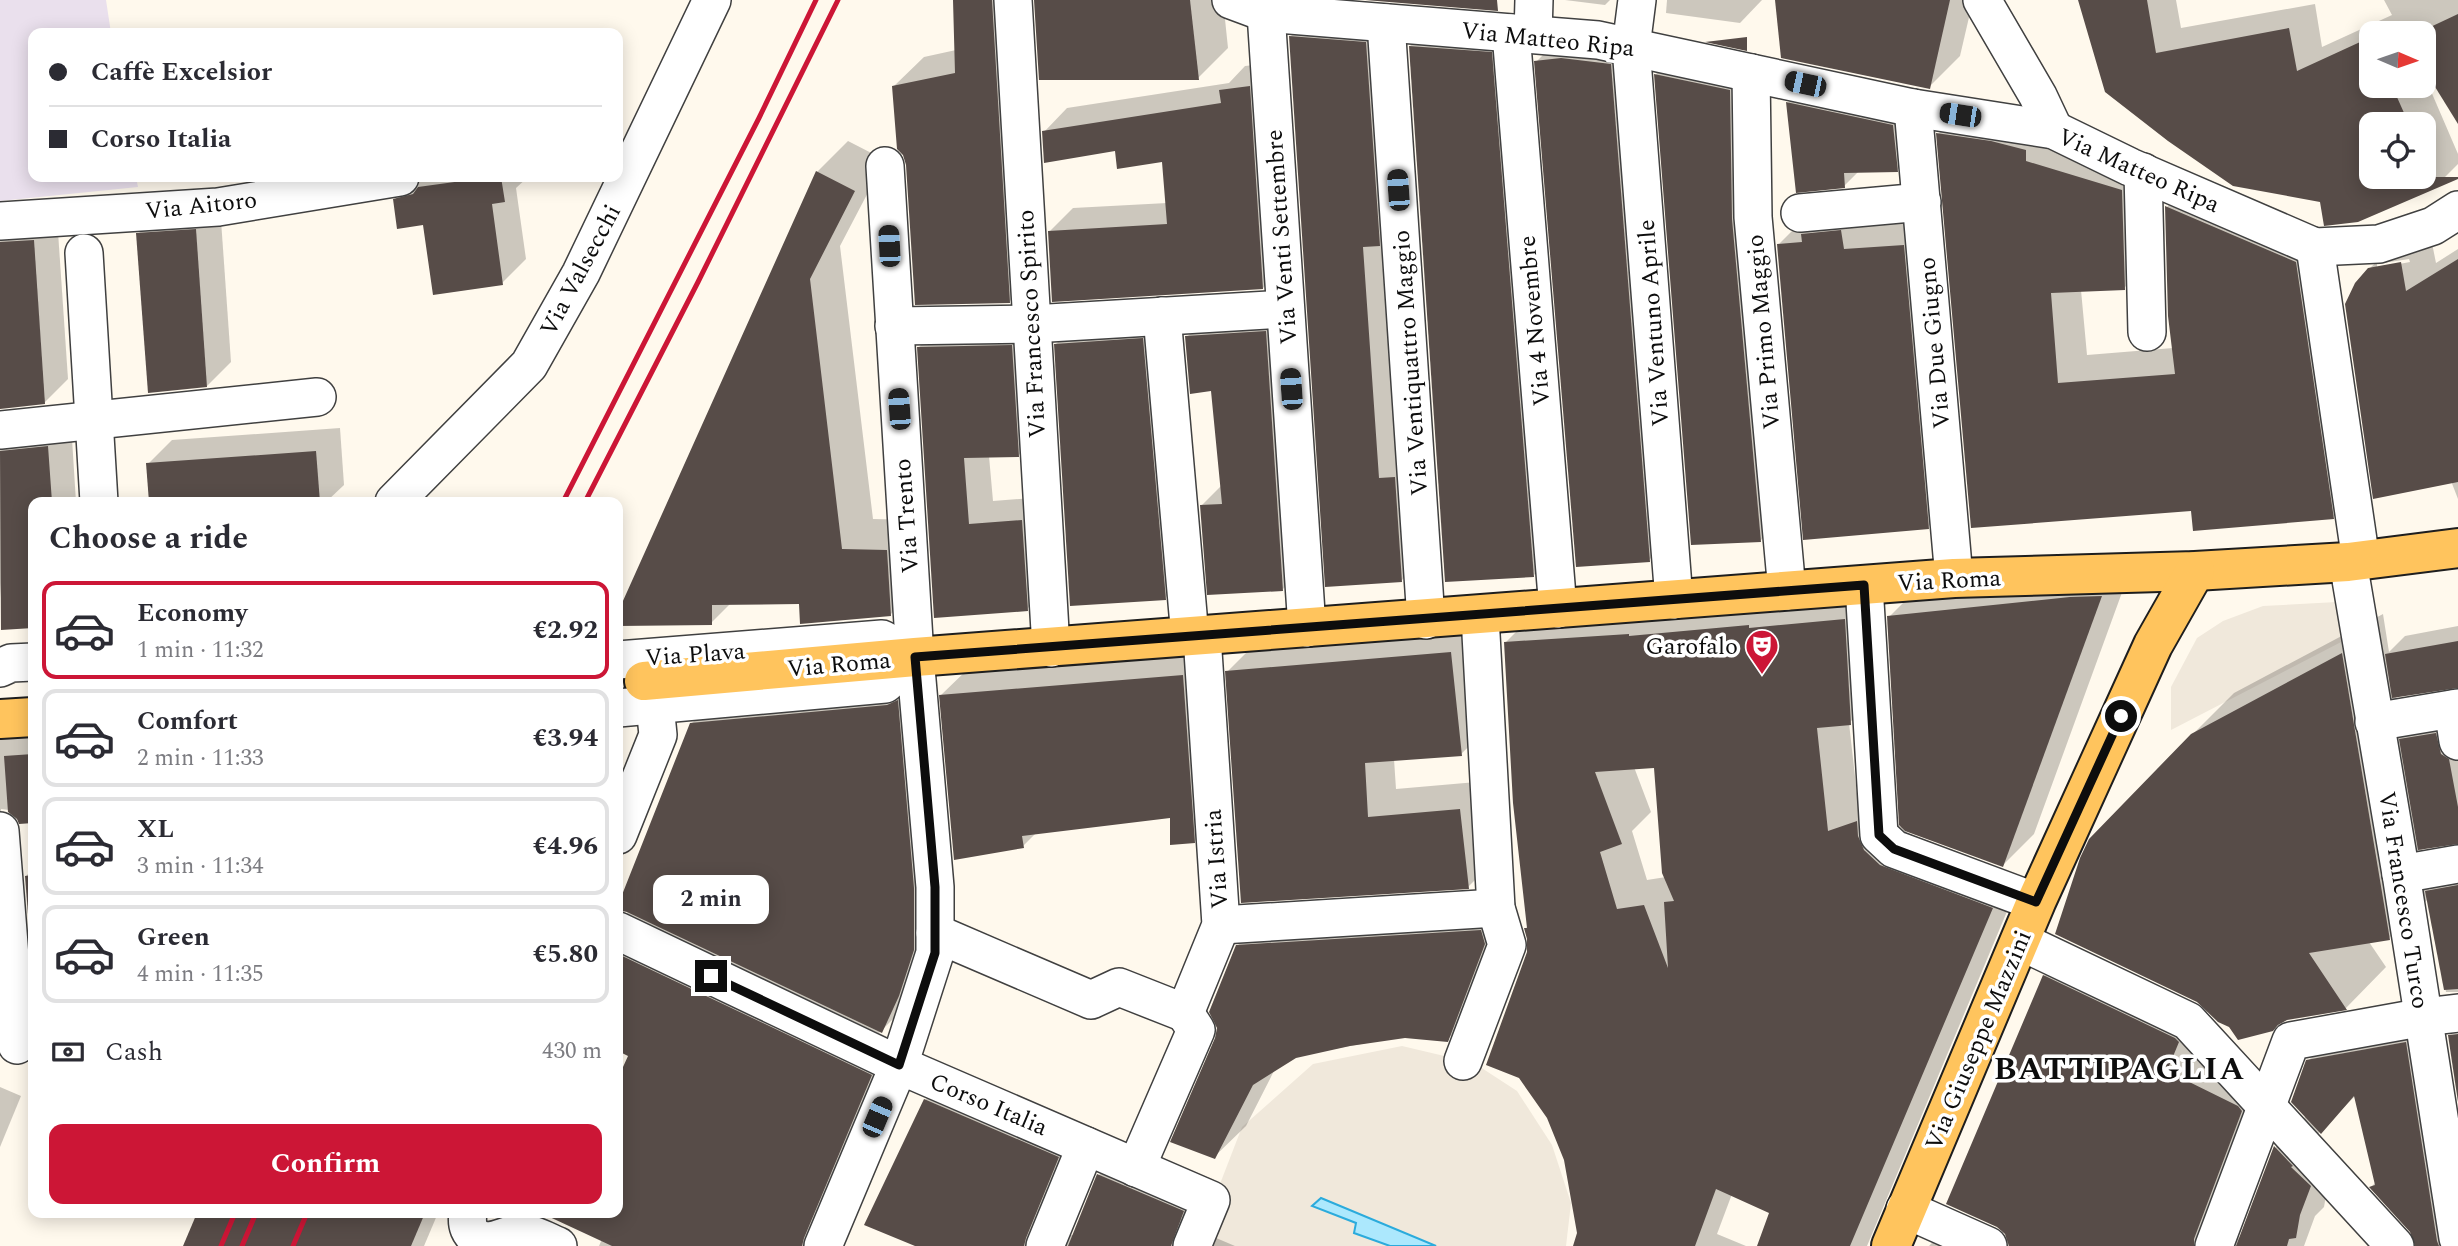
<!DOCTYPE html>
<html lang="en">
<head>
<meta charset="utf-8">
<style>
  :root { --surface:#fff; --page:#f7f7f7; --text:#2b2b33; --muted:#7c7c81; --line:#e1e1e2; --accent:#cc1636 }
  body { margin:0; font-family:Spectral,serif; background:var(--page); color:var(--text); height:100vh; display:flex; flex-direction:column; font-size:26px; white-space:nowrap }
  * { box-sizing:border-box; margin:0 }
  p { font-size:23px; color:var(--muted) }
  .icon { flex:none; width:38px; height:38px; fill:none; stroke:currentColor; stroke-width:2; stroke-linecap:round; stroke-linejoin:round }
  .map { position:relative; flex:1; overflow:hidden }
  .side { position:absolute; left:28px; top:497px; width:595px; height:721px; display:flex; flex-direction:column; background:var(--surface); border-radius:14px; box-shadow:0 4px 18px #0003 }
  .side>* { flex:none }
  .hud { position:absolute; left:28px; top:28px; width:595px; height:154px; border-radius:14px; box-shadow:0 4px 18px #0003; display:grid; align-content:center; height:154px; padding:0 21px; background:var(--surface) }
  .needle { width:46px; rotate:92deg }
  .buttons { position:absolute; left:2359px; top:21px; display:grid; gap:14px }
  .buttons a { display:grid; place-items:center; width:77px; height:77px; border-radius:14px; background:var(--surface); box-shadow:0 4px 18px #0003; font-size:35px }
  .end { position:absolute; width:32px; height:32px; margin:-16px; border:9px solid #0d0d0d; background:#fff; box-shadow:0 0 0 4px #fff }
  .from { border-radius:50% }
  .bubble { position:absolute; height:49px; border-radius:14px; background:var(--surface); box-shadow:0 4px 18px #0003; font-size:23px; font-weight:700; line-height:49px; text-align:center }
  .car { position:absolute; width:21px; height:42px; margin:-21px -10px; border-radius:9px; box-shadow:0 0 5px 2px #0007; background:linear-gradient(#222 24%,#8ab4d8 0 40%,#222 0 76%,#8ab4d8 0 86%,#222 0) }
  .hud b { display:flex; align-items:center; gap:24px; height:66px; font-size:26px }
  .hud b+b { border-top:2px solid var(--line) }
  .hud i { width:18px; height:18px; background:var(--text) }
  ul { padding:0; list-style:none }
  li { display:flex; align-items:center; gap:21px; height:98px; margin:0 14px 10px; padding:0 7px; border:4px solid var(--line); border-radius:14px }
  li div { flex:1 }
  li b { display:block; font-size:26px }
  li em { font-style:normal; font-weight:700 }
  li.selected { border-color:var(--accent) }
  li>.icon { width:63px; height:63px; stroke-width:1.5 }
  h2 { padding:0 21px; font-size:32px; line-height:84px }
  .pay { display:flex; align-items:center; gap:18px; height:77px; padding:0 21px; font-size:26px }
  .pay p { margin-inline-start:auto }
  .primary-button { display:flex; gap:14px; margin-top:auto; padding:14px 21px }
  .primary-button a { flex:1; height:80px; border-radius:14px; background:var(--accent); color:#fff; font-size:28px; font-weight:700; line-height:80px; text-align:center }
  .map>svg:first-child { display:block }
</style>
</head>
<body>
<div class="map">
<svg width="2458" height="1246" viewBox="0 0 2458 1246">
  <rect width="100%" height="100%" fill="#fff9ed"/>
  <polygon fill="#eae0ed" points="0,0 106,0 111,33 33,33 33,177 136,177 138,187 0,201"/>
  <g fill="#f0e8db">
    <polygon points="2337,602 2345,640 2171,730 2171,687 2197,638 2223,621 2263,606"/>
    <polygon points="1402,1046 1474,1063 1517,1091 1552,1145 1571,1203 1566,1246 1196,1246 1242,1127 1313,1064"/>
  </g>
  <polygon fill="#ace8fd" stroke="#2babdc" stroke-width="2" points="1321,1198 1436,1246 1390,1246 1354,1233 1356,1223 1312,1206"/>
  <g fill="#0003" fill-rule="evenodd">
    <polygon points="954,0 1023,0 1039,272 1009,302 908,164 894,86 924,57 956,50"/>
    <polygon points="1036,0 1223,0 1228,48 1198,78"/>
    <polygon points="1565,0 1610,0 1605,5"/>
    <polygon points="1667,0 1762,0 1740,23 1666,13"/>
    <polygon points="1793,0 1973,0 1960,56 1929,87"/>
    <path d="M2080,0H2176L2181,28L2315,4L2322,47L2392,15L2384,0H2458V120L2424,66V33H2371V86H2424V75L2458,154V164L2435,187L2322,201ZM2371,124H2424V177H2371Z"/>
    <polygon points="1321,6 1397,12 1433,549 1402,580 1327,586 1290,37"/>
    <polygon points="1441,16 1521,23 1564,545 1534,575 1410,46"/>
    <polygon points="1566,32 1640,35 1679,530 1649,560 1536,62"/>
    <polygon points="1687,43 1761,114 1792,509 1761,540 1692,543 1656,74"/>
    <polygon points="1273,63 1286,264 1263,288 1049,232 1073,208 1167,203 1163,160 1044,132 1067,108 1229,83 1245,66"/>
    <polygon points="1812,79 1917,102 1921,147 1897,170 1859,171 1844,186 1788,103"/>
    <polygon points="1967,105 2151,161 2153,259 2124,288 2081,290 2087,355 2173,348 2167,207 2195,178 2324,233 2362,488 2333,517 2193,510 1972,526 1938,134"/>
    <polygon points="848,141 885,160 840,246 873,519 918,520 922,583 891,614 801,602 731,603 711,623 618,625 618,617 817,172"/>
    <polygon points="418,177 528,177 516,188 526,259 502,283 395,200"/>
    <polygon points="220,206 231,362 207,386 138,234 162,210"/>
    <polygon points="1809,214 1934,215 1959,496 1928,527 1778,245"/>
    <polygon points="57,217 68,379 44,403 0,407 0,221"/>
    <path d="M2430,233L2436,263L2458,249V499L2369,269L2400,239ZM2409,259L2410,262L2377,268V264Z"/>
    <polygon points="1289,308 1307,565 1283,589 1201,506 1222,485 1212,390 1187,337 1210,313"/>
    <polygon points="1166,315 1189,574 1165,598 1056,344 1080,321"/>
    <polygon points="1035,322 1042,432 1018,456 989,456 993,501 1046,497 1051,585 1027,609 935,616 919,347 943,324"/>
    <polygon points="71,423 76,502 33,502 33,626 3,628 0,583 0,439"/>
    <polygon points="340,428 344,485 326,502 151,502 148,464 172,440"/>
    <path d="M2132,565L2034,834L2003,865L1902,828L1910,835L2021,878L1867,1246H1759L1771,1212L1732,1194L1717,1234L1746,1246H1575L1579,1233L1528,953L1529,940L1526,928L1529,925L1506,642L1536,612L1874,590L1880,693L1849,723L1858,803L1886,793L1894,820L1901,827L1889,617L1920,586ZM1655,766L1666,877L1647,880L1632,831L1651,812L1634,767Z"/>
    <polygon points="2383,614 2389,652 2405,636 2458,626 2458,686 2396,695 2403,737 2420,721 2458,729 2458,842 2422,847 2429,890 2445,873 2458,871 2458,992 2446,992 2428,899 2389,938 2369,942 2386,967 2346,1008 2287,1019 2192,735 2234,693"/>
    <polygon points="1479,625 1490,726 1461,754 1394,759 1396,789 1488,781 1497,858 1468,887 1242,901 1227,672 1256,643"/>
    <polygon points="1212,647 1223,813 1194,842 1171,816 1037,832 1023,846 941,695 970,667"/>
    <polygon points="919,675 944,856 912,1000 879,1033 902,1044 820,1246 599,1246 602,1239 556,1218 558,1213 618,1213 618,1082 630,1055 618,1049 618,921 629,911 618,909 691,724 723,692"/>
    <polygon points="33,732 33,821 20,822 9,810 1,809 10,919 0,928 0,734"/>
    <polygon points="33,869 33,962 26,876"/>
    <polygon points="1511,900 1478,1009 1447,1040 1405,1036 1295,1056 1275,1069 1246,1126 1214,1157 1219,1027 1237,946 1269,915"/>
    <polygon points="2073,947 2207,1011 2195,1042 2267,1077 2235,1237 2241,1238 2276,1147 2306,1116 2308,1061 2331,1037 2428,1020 2449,1246 2417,1246 2412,1231 2371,1187 2376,1182 2356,1095 2318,1134 2319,1137 2339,1156 2328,1184 2324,1207 2315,1216 2304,1246 1929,1246 1959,1215 2010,1237 2044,976"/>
    <polygon points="956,1069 1089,1126 1056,1206 1068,1235 1074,1235 1099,1175 1130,1144 1214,1180 1203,1206 1202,1232 1235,1246 920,1246 925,1100"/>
    <polygon points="0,1087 21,1096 0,1147"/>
    <polygon points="199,1213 438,1213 424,1246 185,1246"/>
  </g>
  <g fill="#574c48" fill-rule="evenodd">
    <polygon points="953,0 992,0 1010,303 915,305 906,165 903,155 897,149 892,86 955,73"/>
    <polygon points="1034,0 1190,0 1199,80 1039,80"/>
    <polygon points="1365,0 1497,0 1498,11"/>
    <polygon points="1775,0 1950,0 1930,89 1781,58"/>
    <polygon points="2078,0 2147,0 2156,53 2289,28 2297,71 2371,37 2371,86 2392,86 2409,124 2371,124 2371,177 2458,177 2458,179 2358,222 2324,226 2320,202 2233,186 2168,141 2105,92"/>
    <polygon points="2458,14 2458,124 2424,69 2424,30"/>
    <polygon points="1289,36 1366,42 1380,246 1363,247 1379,478 1395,477 1402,582 1325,587"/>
    <polygon points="1747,37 1747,51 1705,42"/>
    <polygon points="1409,46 1492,52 1534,577 1445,582"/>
    <polygon points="1561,58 1611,64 1650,562 1576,567 1534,61"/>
    <polygon points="1654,74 1730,90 1732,219 1761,542 1691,545"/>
    <polygon points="1250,86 1263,289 1052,302 1048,231 1167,224 1162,162 1117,169 1115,151 1044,163 1042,131 1221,103 1219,90"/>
    <polygon points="1786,102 1893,125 1898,172 1844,173 1845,188 1796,193"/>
    <polygon points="1936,133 1991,141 2026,150 2026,161 2122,190 2125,290 2051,293 2058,383 2175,374 2168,316 2165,206 2296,262 2334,519 2193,531 2191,511 1971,528"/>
    <polygon points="816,171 855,191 810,279 842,549 887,550 891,616 800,624 799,604 712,605 712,625 618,626 618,612"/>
    <polygon points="491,177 501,177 505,202 492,204 503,285 433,295 423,225 397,229 393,199 413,194 418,187"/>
    <polygon points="196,229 207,387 148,393 136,233"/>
    <polygon points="1841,230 1844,249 1904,245 1929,529 1803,540 1777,244 1802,242 1801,234"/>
    <polygon points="34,240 45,404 0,409 0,242"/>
    <polygon points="2458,259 2458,482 2373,499 2345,304 2355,283 2368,268 2401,262 2406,291"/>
    <polygon points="1266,331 1283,591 1207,595 1200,505 1222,504 1211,391 1190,394 1185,336"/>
    <polygon points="1143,338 1166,600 1070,606 1054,344"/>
    <polygon points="1012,345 1019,457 964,458 969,524 1022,520 1028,611 934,618 917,347"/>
    <polygon points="48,446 52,502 33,502 33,628 1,630 0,451"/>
    <polygon points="316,451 320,502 149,502 146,463"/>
    <polygon points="2102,596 2003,867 1905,831 1899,825 1887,616 2070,597"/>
    <path d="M1845,619L1851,725L1817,728L1828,831L1857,821L1858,836L1864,850L1880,865L1993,908L1850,1246H1757L1769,1213L1716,1189L1695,1246H1573L1577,1233L1564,1160L1547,1118L1519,1078L1486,1065L1527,952V939L1524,928H1527L1513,803L1504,642L1629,634V636L1749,625V628ZM1654,768L1662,873L1674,901L1664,902L1668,968L1644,905L1617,909L1600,852L1622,844L1595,772Z"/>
    <polygon points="2458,641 2458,688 2392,698 2385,654"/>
    <polygon points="1451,652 1462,756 1365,763 1368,817 1460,809 1469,889 1241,903 1225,671"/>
    <polygon points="2342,653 2390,940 2309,953 2347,1010 2287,1020 2278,1025 2273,1031 2238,1040 2229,1027 2218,1022 2197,1002 2055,934 2080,858 2089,839 2191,734"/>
    <polygon points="1183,675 1195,843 1170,845 1170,818 1022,836 1024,848 954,860 939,695"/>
    <polygon points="898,700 914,888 914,950 899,996 882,1033 627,912 618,910 618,905 690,723 887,705"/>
    <polygon points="2436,733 2441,754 2449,759 2458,807 2458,844 2418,850 2399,739"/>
    <polygon points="33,754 33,823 19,824 17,819 8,812 4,756"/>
    <polygon points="33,875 33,939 30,940 25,876"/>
    <polygon points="2458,885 2458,989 2444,990 2425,891"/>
    <polygon points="1481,930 1485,944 1448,1042 1405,1038 1350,1046 1296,1058 1253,1085 1215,1159 1170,1142 1215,1038 1217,1028 1209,1012 1236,945"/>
    <polygon points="618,954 872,1075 804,1238 802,1246 612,1246 541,1213 618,1213 618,1078 628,1056 618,1051"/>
    <polygon points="2043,975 2175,1038 2179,1042 2167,1071 2238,1106 2242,1111 2194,1239 2194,1246 2009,1246 2005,1234 1997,1227 1946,1204"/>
    <polygon points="2458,1034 2458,1102 2448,1035"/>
    <polygon points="2406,1042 2437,1241 2439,1246 2415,1246 2410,1232 2369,1187 2375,1185 2354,1096 2321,1134 2291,1102 2306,1060"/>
    <polygon points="924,1099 1059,1157 1026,1238 1024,1246 915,1246 864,1225"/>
    <polygon points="2274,1146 2293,1166 2291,1167 2311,1186 2300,1215 2296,1238 2289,1239 2287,1246 2236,1246"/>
    <polygon points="1097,1174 1184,1211 1171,1246 1068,1246"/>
    <polygon points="197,1213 425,1213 411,1246 183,1246"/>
  </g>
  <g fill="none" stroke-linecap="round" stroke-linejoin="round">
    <polyline stroke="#dbd6cb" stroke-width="38" stroke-dasharray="38 19" stroke-linecap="butt" points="618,683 644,681"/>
    <defs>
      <g id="minor">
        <polyline points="1013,0 1051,648"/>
        <polyline points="1231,0 1266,13 1598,40 1913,108 2054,130 2130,167 2315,247 2379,244 2433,226 2458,210"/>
        <polyline points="1637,0 1631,47 1674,600"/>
        <polyline points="1982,0 2038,96 2054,130"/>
        <polyline points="1266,13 1307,628"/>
        <polyline points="1386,23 1426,620"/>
        <polyline points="1511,33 1558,609"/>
        <polyline points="1533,34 1534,0"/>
        <polyline points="1751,73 1753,217 1787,591"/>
        <polyline points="1913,108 1954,578"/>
        <polyline points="2143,172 2147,332"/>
        <polyline points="1800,213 1922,202"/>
        <polyline points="0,221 218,207 400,177"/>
        <polyline points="2315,247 2361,561"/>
        <polyline points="84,253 99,502"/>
        <polyline points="1162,316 1190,637"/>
        <polyline points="894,326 1032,324 1285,309"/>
        <polyline points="0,430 317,397"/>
        <polyline points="394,502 529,365 581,273 712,0"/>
        <polyline points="2348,562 2401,874 2458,1238"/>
        <polyline points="1864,585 1879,835 1894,849 2036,902"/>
        <polyline points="618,660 882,639 915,657"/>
        <polyline points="0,668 11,663 33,662"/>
        <polyline points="618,708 885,684 915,657"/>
        <polyline points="2453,709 2458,741"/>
        <polyline points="2374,722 2458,708"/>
        <polyline points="0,831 17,1045"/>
        <polyline points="618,835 658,735 655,705"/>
        <polyline points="2401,874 2458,864"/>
        <polyline points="1221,925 1496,908"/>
        <polyline points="618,931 899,1065 1211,1200 1192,1246"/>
        <polyline points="935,933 1091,1000 1119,987 1185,1013 1221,925 1202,636"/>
        <polyline points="2020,941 2188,1021 2395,1246"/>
        <polyline points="1463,1061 1507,945 1496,908 1480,616"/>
        <polyline points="1136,1168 1196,1030 1185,1013"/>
        <polyline points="1905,1209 1988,1246"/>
        <path d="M468,1213C466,1225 469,1234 480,1240L478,1246"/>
        <path d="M480,1240C496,1244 505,1234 520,1233C533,1233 546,1241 558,1246"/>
        <polyline points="823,1246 899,1065 935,953 935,887 915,657 885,166"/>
        <polyline points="1045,1246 1086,1146"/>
        <polyline points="2214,1246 2291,1041 2424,1017 2458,1013"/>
      </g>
      <g id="major">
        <polyline points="644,681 915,657 1954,578 2195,571 2348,562 2458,548"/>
        <polyline points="0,719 33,717"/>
        <polyline points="1891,1246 2036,902 2153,645 2195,571"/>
      </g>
    </defs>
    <use href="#minor" stroke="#404040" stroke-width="40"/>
    <use href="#major" stroke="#1e1e1e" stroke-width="42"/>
    <use href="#minor" stroke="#fff" stroke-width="37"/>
    <use href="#major" stroke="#ffc45d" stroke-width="38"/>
    <g stroke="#cc1636" stroke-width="5">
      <polyline points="563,502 759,118 816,0"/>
      <polyline points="585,502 698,282 838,0"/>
      <polyline points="221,1246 235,1213"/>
      <polyline points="242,1246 256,1213"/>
      <polyline points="293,1246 307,1213"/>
    </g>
  </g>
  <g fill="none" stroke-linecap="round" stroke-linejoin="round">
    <polyline stroke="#0d0d0d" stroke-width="9" points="711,976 899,1065 935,953 935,887 915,657 1864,585 1879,835 1894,849 2036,902 2121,716"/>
  </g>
  <defs>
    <symbol id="theatre-pin" viewBox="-11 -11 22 30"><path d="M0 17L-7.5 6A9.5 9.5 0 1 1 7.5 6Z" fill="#cc1636" stroke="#fff"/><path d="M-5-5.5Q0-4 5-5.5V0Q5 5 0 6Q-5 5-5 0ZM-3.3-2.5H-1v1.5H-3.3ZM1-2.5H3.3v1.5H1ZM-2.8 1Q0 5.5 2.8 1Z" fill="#fff"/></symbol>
  </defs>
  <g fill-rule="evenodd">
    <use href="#theatre-pin" x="1743" y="627" width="38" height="52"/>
  </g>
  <g text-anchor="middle" stroke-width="7" stroke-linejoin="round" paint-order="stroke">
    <g font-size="24" fill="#0d0d0d" stroke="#fff">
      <text transform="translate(1548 39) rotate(6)" y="8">Via Matteo Ripa</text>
      <text transform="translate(2139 170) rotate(24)" y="8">Via Matteo Ripa</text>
      <text transform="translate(201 205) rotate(-6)" y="8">Via Aitoro</text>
      <text transform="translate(1281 237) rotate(-94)" y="8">Via Venti Settembre</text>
      <text transform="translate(580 270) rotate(-62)" y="8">Via Valsecchi</text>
      <text transform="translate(1534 321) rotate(-95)" y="8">Via 4 Novembre</text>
      <text transform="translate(1653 323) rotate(-94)" y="8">Via Ventuno Aprile</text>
      <text transform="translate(1031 324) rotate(-93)" y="8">Via Francesco Spirito</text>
      <text transform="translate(1763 332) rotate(-95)" y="8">Via Primo Maggio</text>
      <text transform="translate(1934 343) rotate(-95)" y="8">Via Due Giugno</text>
      <text transform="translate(1410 363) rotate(-94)" y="8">Via Ventiquattro Maggio</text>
      <text transform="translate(906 516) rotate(-94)" y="8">Via Trento</text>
      <text transform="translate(1949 580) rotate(-3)" y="8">Via Roma</text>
      <text transform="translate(695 654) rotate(-4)" y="8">Via Plava</text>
      <text transform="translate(839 664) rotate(-5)" y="8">Via Roma</text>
      <text transform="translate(1216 859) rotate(-94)" y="8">Via Istria</text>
      <text transform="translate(2404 900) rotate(81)" y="8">Via Francesco Turco</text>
      <text transform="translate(1978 1040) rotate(-67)" y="8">Via Giuseppe Mazzini</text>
      <text transform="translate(989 1104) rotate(23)" y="8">Corso Italia</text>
    </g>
    <g font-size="24" fill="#0d0d0d" stroke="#fff" text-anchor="end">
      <text x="1738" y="654">Garofalo</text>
    </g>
    <g font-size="32" font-weight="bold" letter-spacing="2" fill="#0d0d0d" stroke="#fff">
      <text x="2120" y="1079">BATTIPAGLIA</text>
    </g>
  </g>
</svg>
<div class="buttons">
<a><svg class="needle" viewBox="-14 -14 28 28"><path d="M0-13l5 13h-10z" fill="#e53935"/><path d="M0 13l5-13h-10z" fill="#7c7c81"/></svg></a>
<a><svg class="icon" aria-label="locate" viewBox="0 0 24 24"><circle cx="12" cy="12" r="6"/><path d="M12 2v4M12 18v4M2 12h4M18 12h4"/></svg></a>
</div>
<i class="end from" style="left:2121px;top:716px"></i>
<i class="end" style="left:711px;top:976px"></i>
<div class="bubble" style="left:653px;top:875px;width:116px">2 min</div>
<i class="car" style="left:1805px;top:84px;rotate:282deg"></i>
<i class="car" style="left:1960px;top:115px;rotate:279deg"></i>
<i class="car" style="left:1398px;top:190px;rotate:356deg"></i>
<i class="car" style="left:889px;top:246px;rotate:357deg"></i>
<i class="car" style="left:1291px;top:389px;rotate:356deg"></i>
<i class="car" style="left:899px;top:409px;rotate:356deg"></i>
<i class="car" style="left:877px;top:1117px;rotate:23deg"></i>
<div class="hud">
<b><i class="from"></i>Caffè Excelsior</b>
<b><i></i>Corso Italia</b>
</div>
<section class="side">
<h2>Choose a ride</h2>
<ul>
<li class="selected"><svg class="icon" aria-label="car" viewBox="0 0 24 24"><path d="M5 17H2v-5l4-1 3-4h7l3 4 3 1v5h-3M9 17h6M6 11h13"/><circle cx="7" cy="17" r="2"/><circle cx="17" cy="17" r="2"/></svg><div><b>Economy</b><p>1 min · 11:32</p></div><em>€2.92</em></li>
<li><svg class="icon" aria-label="car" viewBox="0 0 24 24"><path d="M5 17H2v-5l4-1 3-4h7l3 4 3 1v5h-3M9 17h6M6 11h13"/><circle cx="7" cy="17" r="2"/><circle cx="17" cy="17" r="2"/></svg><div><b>Comfort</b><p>2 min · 11:33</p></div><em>€3.94</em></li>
<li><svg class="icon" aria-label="car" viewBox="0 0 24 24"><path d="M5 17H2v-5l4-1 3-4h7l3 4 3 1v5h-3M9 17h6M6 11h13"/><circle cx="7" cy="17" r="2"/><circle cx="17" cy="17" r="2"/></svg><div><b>XL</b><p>3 min · 11:34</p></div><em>€4.96</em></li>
<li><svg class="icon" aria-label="car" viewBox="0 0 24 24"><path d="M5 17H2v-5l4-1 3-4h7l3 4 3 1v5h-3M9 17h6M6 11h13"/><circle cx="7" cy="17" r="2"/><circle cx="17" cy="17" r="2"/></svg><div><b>Green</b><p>4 min · 11:35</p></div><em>€5.80</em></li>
</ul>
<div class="pay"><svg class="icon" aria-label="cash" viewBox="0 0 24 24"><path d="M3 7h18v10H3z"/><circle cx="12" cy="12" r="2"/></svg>Cash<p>430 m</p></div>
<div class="primary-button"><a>Confirm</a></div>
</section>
</div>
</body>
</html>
